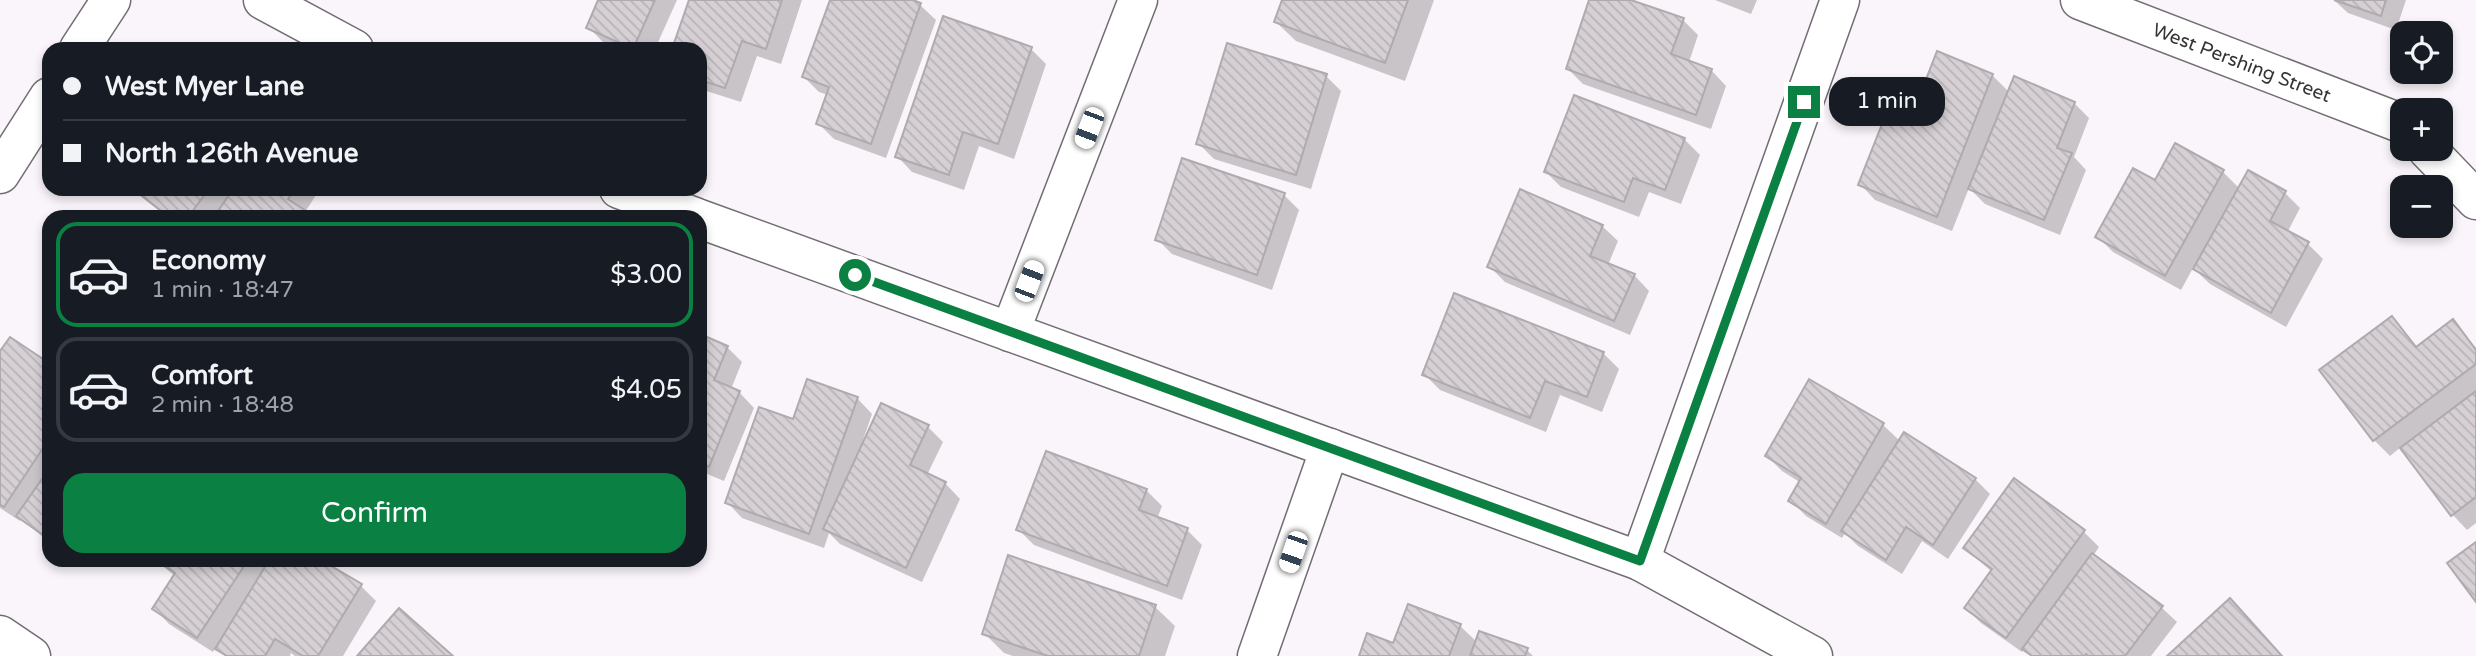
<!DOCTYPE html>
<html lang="en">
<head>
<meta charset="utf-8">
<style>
  :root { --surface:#171b24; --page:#242831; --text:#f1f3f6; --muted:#9ea1a6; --line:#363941; --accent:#0b8043 }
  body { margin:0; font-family:"Varela Round",sans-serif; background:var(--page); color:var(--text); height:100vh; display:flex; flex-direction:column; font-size:26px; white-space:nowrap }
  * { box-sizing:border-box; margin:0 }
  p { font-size:23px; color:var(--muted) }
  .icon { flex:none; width:38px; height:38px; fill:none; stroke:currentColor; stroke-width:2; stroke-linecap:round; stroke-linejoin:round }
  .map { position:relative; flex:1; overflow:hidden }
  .side { position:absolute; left:42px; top:210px; width:665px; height:357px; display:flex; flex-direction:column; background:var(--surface); border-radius:21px; box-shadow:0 4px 10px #0003 }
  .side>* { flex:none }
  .hud { position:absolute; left:42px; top:42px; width:665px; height:154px; border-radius:21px; box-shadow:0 4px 10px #0003; display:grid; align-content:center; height:154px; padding:0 21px; background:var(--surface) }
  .tools { position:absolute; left:2390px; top:21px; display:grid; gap:14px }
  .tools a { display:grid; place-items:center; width:63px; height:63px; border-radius:14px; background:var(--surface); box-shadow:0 4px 10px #0003; font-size:35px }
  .end { position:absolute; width:32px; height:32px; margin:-16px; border:9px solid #0b8043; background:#fff; box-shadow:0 0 0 4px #fff }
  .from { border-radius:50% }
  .bubble { position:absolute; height:49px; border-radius:21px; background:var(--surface); box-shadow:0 4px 10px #0003; font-size:23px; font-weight:600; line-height:49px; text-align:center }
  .car { position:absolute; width:21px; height:42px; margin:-21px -10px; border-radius:9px; box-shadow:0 0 5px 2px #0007; background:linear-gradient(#fff 24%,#345 0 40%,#fff 0 76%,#345 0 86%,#fff 0) }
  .hud b { display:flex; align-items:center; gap:24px; height:66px; font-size:26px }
  .hud b+b { border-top:2px solid var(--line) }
  .hud i { width:18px; height:18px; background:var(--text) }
  ul { padding:12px 0 0; list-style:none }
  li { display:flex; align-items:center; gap:21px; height:105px; margin:0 14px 10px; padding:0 7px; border:4px solid var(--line); border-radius:21px }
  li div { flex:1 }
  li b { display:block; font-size:26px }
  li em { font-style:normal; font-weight:600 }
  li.current { border-color:var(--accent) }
  li>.icon { width:63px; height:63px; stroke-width:1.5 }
  .primary-button { display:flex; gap:14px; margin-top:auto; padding:14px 21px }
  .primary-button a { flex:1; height:80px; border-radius:21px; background:var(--accent); color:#fff; font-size:28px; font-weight:600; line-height:80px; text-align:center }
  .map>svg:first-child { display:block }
</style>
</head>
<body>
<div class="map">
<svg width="2476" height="656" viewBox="0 0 2476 656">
  <defs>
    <pattern id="building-back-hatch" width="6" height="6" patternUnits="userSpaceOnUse" patternTransform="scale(1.75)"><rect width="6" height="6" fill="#d6d0d5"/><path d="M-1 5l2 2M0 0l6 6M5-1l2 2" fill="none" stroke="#b8b3b7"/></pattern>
  </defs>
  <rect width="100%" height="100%" fill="#faf5fa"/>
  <g fill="#0003">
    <polygon points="600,0 677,0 655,49 617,49 604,43 588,27"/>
    <polygon points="690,0 802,0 781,64 757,56 741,102 700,89 700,49 674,49"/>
    <polygon points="832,0 908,0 920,5 936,20 886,158 834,139 818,123 828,95 819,92 804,77"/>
    <polygon points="1284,0 1434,0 1405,81 1296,41 1276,22"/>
    <polygon points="1591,0 1626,0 1683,20 1698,35 1689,62 1711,70 1726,86 1711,129 1583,84 1568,69"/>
    <polygon points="1715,0 1757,0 1751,14"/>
    <polygon points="2334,0 2406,0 2396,30 2348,13"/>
    <polygon points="1031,49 1046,64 1014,159 979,146 964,190 912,172 897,156"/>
    <polygon points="1992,75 2009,92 2074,103 2089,118 2074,157 2086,170 2060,235 1985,204 1969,188 1952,231 1875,200 1860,184 1919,102"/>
    <polygon points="1326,76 1341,91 1311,189 1214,159 1198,143"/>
    <polygon points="1684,139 1700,155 1681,204 1649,192 1639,217 1561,187 1546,172"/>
    <polygon points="2223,172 2239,188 2285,193 2300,208 2287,233 2308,244 2323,259 2286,327 2210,284 2193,268 2181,290 2113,252 2097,236"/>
    <polygon points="132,189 320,189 305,212 312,217 167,217"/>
    <polygon points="1284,195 1299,210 1272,290 1172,254 1157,239"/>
    <polygon points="404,211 418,217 401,217"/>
    <polygon points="1602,226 1618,241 1608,265 1634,275 1649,291 1630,335 1505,282 1489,266"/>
    <polygon points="2392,318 2418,348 2453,322 2476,348 2476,523 2467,530 2452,514 2401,447 2390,456 2374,440 2322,371"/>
    <polygon points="700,336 727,347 742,362 731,389 739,392 754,408 724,481 700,471"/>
    <polygon points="1603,353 1619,369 1602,412 1560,395 1546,432 1440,390 1425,375"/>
    <polygon points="0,354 49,365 49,542 21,519 20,521 0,508"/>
    <polygon points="1810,382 1883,425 1900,441 1975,479 1990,494 1948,559 1922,541 1902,574 1858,546 1845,533 1842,538 1806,516 1791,501 1801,483 1782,471 1767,456"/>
    <polygon points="857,398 872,414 862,443 928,427 943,442 927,475 945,483 960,499 922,582 840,544 829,533 824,548 742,518 727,502 794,421"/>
    <polygon points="1146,490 1162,506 1157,519 1187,530 1202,545 1182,600 1034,545 1019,530"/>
    <polygon points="2084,532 2099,547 2093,556 2161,607 2177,622 2151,656 2032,656 2025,649 2022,652 1981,623 1966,608 1992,572 1965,548"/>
    <polygon points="155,560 318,560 361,586 376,601 343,656 295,656 291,653 290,656 225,656 216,647 213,652 169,624 154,608 175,576"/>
    <polygon points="1155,607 1175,626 1165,656 1013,656 1004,653 984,633"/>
    <polygon points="1460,626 1477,642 1527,650 1533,656 1360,656"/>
  </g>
  <g fill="url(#building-back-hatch)" stroke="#afaaae" stroke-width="2">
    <polygon points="598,0 655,0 633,49 586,28"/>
    <polygon points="689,0 782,0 766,49 742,41 725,88 700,80 700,49 672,49"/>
    <polygon points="830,0 913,0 921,3 871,144 816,124 829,87 802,77"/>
    <polygon points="1282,0 1408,0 1385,63 1274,22"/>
    <polygon points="1589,0 1631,0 1684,18 1671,54 1712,69 1696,115 1566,69"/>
    <polygon points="2334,0 2386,0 2381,16"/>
    <polygon points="943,16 1032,47 998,144 963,132 949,175 895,157"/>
    <polygon points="1227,43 1327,74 1296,175 1196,144"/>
    <polygon points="1937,51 1993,74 1937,217 1858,185 1895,91 1918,100"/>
    <polygon points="2014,76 2075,102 2057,148 2072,153 2044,220 1968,189"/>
    <polygon points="1574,95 1685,138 1665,190 1633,178 1624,202 1544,172"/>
    <polygon points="2175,143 2224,170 2165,276 2095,237 2133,168 2155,180"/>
    <polygon points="1182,158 1285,193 1257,275 1155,240"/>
    <polygon points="2248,170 2286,191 2270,221 2309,242 2271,313 2193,269"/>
    <polygon points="133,189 209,189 188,217 169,217"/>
    <polygon points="233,189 295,189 288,199 315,217 214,217"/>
    <polygon points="1520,189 1603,225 1590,256 1635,274 1614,321 1487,267"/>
    <polygon points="1454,293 1604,352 1587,397 1545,381 1530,418 1422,375"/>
    <polygon points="2392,316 2416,347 2453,319 2476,350 2476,364 2373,441 2319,370"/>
    <polygon points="700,334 728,346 714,380 740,391 709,467 700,463"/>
    <polygon points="10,337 49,363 49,439 4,507 0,505 0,351"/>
    <polygon points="807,379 858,397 809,534 725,503 759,407 793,419"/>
    <polygon points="1809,379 1884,423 1826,524 1788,501 1801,478 1765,456"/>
    <polygon points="2476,391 2476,497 2451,516 2400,448"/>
    <polygon points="881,403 929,425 910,465 946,482 906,568 823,529"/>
    <polygon points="1904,432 1976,478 1933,545 1906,527 1886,560 1841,531"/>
    <polygon points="1046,451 1147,489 1139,510 1188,528 1167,586 1016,530"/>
    <polygon points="49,469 49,539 16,516"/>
    <polygon points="2014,478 2085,530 2006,638 1964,608 1992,569 1963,548"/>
    <polygon points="2476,542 2476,602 2447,563"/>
    <polygon points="2092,553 2163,606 2125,656 2089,656 2086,654 2085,656 2032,656 2022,649"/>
    <polygon points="1008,555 1156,605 1139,656 1048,656 982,634"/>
    <polygon points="156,560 248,560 197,638 152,609 175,573"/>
    <polygon points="269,560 321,560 362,584 318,656 303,656 275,639 265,656 227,656 215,649"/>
    <polygon points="2230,598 2282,656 2167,656"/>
    <polygon points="1408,604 1461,624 1449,656 1359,656 1367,633 1393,643"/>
    <polygon points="399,608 453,656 357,656"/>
    <polygon points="1479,631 1528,648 1525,656 1470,656"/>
  </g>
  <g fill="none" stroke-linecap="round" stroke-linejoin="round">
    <defs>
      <g id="minor">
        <polyline points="263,0 354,49"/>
        <polyline points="2080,0 2403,124"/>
        <polyline points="79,49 111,0"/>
        <polyline points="2427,149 2476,200"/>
        <polyline points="0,174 49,97"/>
        <polyline points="619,189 695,217"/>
        <polyline points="700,219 1640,561 1813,656"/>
        <polyline points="1010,332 1138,0"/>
        <polyline points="1640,561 1840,0"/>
        <polyline points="0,635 31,656"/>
        <polyline points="1257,656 1330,448"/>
      </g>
    </defs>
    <use href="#minor" stroke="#726d72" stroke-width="41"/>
    <use href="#minor" stroke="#fff" stroke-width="38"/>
  </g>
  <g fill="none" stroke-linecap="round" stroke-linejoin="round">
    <polyline stroke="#0b8043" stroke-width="9" points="855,275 1640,561 1804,102"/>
  </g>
  <g text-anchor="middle" stroke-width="5" stroke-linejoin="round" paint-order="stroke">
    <g font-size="19" fill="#353335" stroke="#fff">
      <text transform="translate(2242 62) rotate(21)" y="7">West Pershing Street</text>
    </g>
  </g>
</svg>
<div class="tools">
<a><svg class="icon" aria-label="locate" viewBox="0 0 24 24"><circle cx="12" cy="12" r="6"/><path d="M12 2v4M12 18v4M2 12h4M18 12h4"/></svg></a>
<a>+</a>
<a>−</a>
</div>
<i class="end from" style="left:855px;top:275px"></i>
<i class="end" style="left:1804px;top:102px"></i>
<div class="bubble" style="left:1829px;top:77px;width:116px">1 min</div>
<i class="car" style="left:1089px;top:128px;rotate:201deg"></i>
<i class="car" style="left:1029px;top:281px;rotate:21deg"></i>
<i class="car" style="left:1293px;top:552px;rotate:199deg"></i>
<div class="hud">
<b><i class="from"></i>West Myer Lane</b>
<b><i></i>North 126th Avenue</b>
</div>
<section class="side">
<ul>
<li class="current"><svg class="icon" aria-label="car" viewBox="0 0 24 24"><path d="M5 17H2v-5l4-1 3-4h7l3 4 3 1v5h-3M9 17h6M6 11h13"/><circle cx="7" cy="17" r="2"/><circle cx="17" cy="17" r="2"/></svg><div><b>Economy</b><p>1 min · 18:47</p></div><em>$3.00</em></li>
<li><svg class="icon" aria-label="car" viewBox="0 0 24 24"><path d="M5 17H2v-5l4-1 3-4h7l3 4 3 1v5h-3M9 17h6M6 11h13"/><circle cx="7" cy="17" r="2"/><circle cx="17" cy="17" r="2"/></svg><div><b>Comfort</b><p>2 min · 18:48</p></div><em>$4.05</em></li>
</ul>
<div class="primary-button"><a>Confirm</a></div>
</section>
</div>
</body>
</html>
